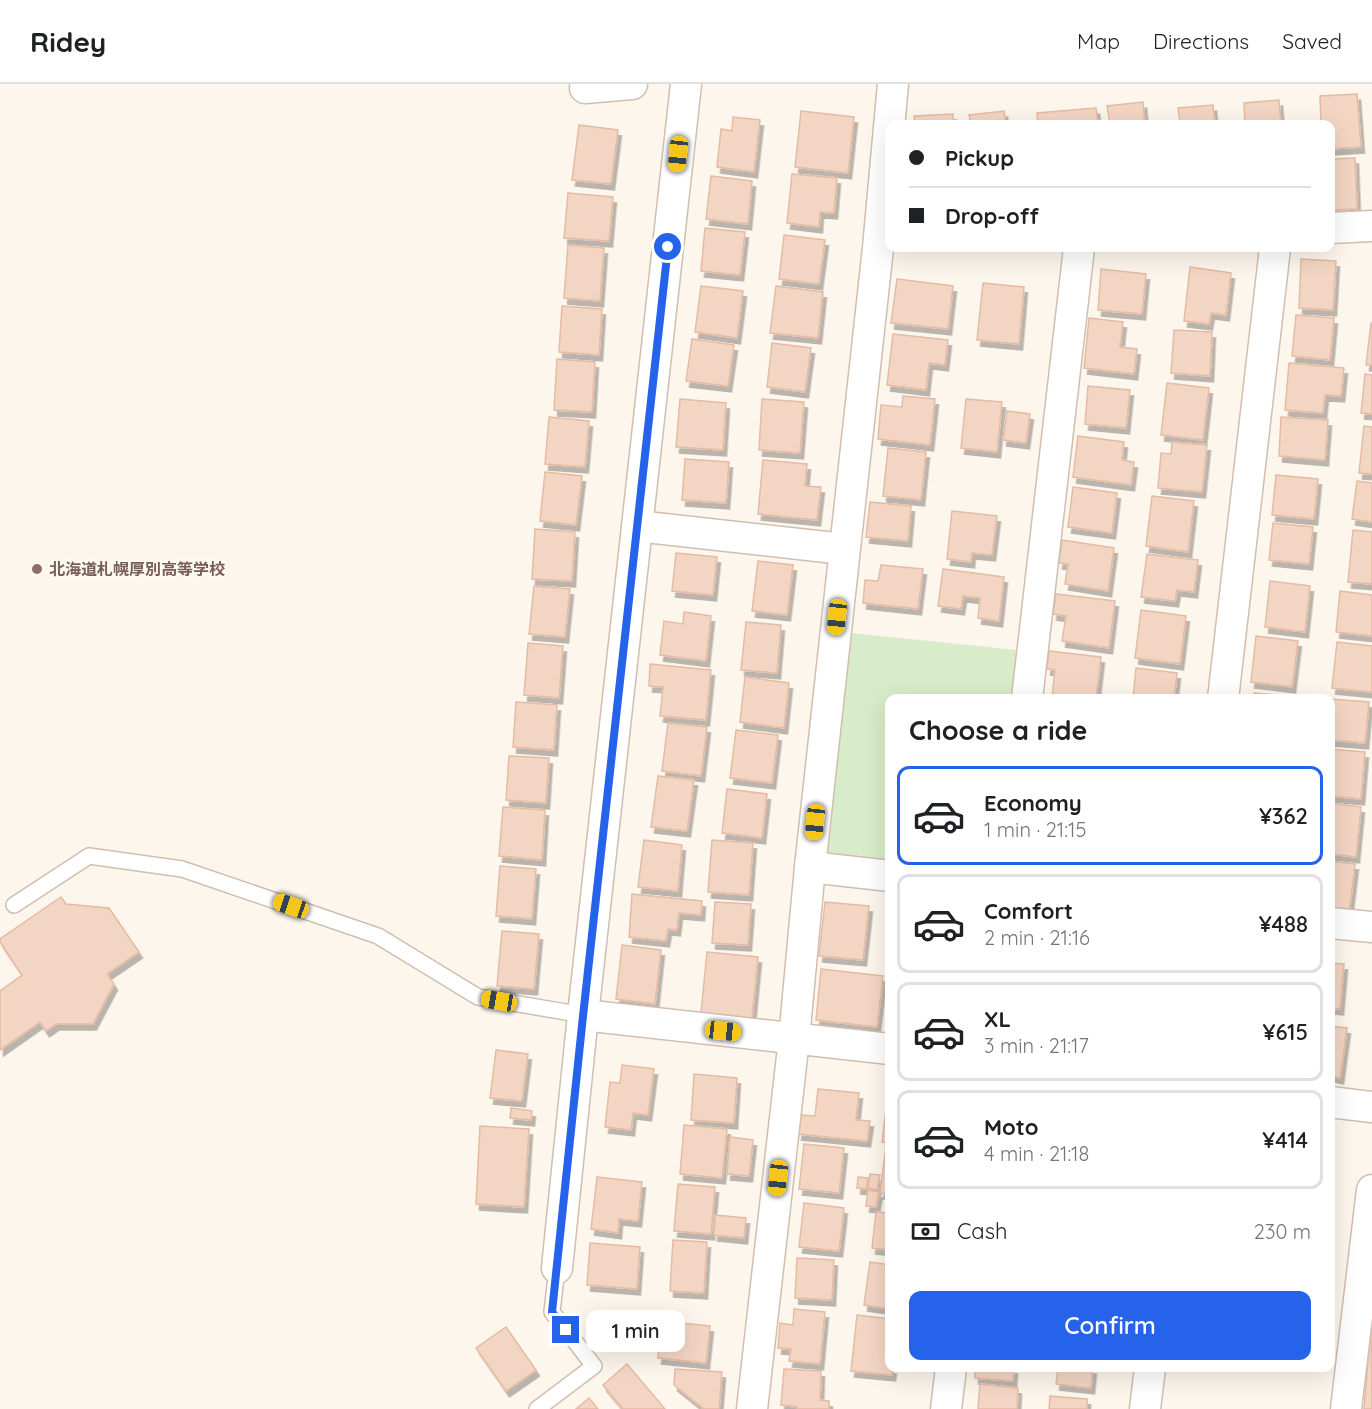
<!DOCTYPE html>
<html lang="en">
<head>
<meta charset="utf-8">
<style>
  :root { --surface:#fff; --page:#f2f2f2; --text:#202124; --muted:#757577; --line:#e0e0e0; --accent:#2563eb }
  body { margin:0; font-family:Quicksand,"Noto Sans JP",sans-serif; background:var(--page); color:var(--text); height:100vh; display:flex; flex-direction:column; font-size:22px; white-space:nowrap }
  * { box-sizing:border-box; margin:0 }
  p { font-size:20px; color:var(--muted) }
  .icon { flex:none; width:33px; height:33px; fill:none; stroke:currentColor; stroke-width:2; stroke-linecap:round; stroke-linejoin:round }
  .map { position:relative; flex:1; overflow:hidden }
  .panel { position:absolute; left:885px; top:610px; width:450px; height:678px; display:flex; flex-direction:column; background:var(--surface); border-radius:12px; box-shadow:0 6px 24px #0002 }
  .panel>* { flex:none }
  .banner { position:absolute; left:885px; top:36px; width:450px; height:132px; border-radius:12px; box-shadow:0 6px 24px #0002; display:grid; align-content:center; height:132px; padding:0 24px; background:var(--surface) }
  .end { position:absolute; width:27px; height:27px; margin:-14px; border:8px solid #2563eb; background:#fff; box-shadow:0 0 0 3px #fff }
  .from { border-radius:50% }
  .bubble { position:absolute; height:42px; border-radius:12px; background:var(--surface); box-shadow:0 6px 24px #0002; font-size:20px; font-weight:600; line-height:42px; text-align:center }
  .car { position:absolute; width:18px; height:36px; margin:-18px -9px; border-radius:8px; box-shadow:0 0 4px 2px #0007; background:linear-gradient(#f5c518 24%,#345 0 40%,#f5c518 0 76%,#345 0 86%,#f5c518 0) }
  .banner b { display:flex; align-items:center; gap:21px; height:57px; font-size:22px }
  .banner b+b { border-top:2px solid var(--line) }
  .banner i { width:15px; height:15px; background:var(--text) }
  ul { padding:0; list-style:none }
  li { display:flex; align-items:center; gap:18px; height:99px; margin:0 12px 9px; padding:0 12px; border:3px solid var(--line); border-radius:12px }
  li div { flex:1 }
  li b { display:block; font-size:22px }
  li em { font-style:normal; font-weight:600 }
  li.current { border-color:var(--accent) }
  li>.icon { width:54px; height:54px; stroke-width:1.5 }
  h2 { padding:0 24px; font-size:27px; line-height:72px }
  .pay { display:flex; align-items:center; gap:15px; height:66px; padding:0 24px; font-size:22px }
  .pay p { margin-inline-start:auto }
  .cta { display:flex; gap:12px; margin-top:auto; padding:12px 24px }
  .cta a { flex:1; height:69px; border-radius:12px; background:var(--accent); color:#fff; font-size:24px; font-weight:600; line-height:69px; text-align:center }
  header { display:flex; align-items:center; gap:36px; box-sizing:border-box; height:84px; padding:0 30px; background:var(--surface); border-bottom:2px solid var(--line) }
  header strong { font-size:28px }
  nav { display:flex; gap:33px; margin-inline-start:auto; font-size:21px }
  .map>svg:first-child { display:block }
</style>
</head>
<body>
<header>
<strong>Ridey</strong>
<nav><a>Map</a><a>Directions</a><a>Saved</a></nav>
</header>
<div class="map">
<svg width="1372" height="1325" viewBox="0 0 1372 1325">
  <defs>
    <filter id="shadow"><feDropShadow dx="3.5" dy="6" stdDeviation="0" flood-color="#0004"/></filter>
  </defs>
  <rect width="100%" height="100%" fill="#fdf6ec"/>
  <polygon fill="#d8ecc9" points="851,549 1017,566 1011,615 890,615 889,780 825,773"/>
  <g fill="#f3d5c3" stroke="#e6bba3" stroke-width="1.5" filter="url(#shadow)">
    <polygon points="1357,10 1361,63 1330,65 1330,40 1321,40 1320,12"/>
    <polygon points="1279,16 1281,40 1245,40 1244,19"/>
    <polygon points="1143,18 1145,40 1110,40 1107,22"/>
    <polygon points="1213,21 1215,40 1180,40 1178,24"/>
    <polygon points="1096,24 1098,40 1038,40 1037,29"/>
    <polygon points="801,27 854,33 848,89 795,83"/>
    <polygon points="1004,27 1006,40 971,40 969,31"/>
    <polygon points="953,30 953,40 915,40 914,32"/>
    <polygon points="733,33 760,36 754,88 717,83 721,45 732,47"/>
    <polygon points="579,41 618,46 611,100 572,96"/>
    <polygon points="1355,74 1357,125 1330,126 1330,75"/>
    <polygon points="792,90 837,94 834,129 820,128 819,143 787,139"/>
    <polygon points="711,92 752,97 748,140 706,135"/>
    <polygon points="568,109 613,113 609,157 564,154"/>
    <polygon points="705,144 745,148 740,191 701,187"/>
    <polygon points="784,151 825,156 819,200 779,195"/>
    <polygon points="568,161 604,164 600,217 564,214"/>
    <polygon points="1301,175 1336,177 1333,226 1299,224"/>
    <polygon points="1190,183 1231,189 1226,231 1211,229 1209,240 1184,237"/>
    <polygon points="1101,185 1146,190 1142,230 1098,226"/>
    <polygon points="897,195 953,202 948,245 891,239"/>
    <polygon points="983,199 1024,203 1019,260 977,256"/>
    <polygon points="701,202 743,207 737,254 695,248"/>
    <polygon points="776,202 823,208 818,254 770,249"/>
    <polygon points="562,222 602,225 599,271 559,268"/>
    <polygon points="1296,231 1334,234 1330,276 1292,272"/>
    <polygon points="1089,234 1123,238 1120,263 1137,265 1134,290 1084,284"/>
    <polygon points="1371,239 1372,239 1372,281 1366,281"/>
    <polygon points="1174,246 1212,248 1210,292 1171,289"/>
    <polygon points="893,250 948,256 945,281 929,279 926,306 887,301"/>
    <polygon points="692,255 734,261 728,302 686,297"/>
    <polygon points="772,259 811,264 805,308 767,303"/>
    <polygon points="557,275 595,278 592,328 554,326"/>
    <polygon points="1289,279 1344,284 1341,312 1325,311 1323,329 1285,326"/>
    <polygon points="1365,290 1372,291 1372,330 1361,329"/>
    <polygon points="1167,299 1209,304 1203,356 1161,351"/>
    <polygon points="1088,302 1130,306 1126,344 1085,340"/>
    <polygon points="903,312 935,315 930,361 878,355 881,321 902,323"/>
    <polygon points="680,315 726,319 723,366 676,363"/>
    <polygon points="762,315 804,318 800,369 759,366"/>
    <polygon points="966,315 1002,318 997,368 961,364"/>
    <polygon points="1007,327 1030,330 1026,359 1003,356"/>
    <polygon points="549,333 589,337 585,383 545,380"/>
    <polygon points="1281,333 1328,336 1325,376 1279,372"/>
    <polygon points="1364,342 1372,343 1372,390 1359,389"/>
    <polygon points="1078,352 1124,358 1122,376 1134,378 1131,401 1073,393"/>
    <polygon points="1172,358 1207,361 1202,408 1158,404 1161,369 1171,370"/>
    <polygon points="888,364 926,368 921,416 883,412"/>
    <polygon points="685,375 729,378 726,419 682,416"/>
    <polygon points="763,376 807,380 805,402 821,403 817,436 758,430"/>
    <polygon points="545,388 582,392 576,441 540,437"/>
    <polygon points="1276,391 1318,395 1314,435 1272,431"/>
    <polygon points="1357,397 1372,399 1372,438 1352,435"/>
    <polygon points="1073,403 1117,409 1112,449 1068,443"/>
    <polygon points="1152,412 1194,417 1188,468 1146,462"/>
    <polygon points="870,418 911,422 908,457 866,453"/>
    <polygon points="952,427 997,432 992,471 972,469 971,478 947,475"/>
    <polygon points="1273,439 1313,443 1309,480 1269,476"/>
    <polygon points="535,445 575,448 572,497 532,495"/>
    <polygon points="1353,446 1372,448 1372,500 1348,498"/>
    <polygon points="1062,456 1114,464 1108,507 1065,500 1068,480 1059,479"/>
    <polygon points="676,469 717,473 713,511 672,507"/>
    <polygon points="1147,470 1198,476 1194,508 1177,506 1175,517 1141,513"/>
    <polygon points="758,477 793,481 787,531 752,527"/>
    <polygon points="881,481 923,485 918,525 863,519 865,496 878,497"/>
    <polygon points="943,485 1004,493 999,537 978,534 980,514 963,512 961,525 938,522"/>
    <polygon points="1270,497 1310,502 1305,548 1265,543"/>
    <polygon points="534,502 570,505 565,553 529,550"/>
    <polygon points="1340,507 1372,511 1372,552 1336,548"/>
    <polygon points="1056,510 1115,517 1109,564 1062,557 1066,532 1053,530"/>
    <polygon points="1141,526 1186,532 1180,580 1135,574"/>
    <polygon points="684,528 711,532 706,577 660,571 664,537 683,540"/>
    <polygon points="746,538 781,541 777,589 741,586"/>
    <polygon points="1256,552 1298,557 1292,603 1251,598"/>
    <polygon points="1337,558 1372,562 1372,608 1332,604"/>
    <polygon points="528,559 563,562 559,614 524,611"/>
    <polygon points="1049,567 1101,573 1096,615 1067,615 1052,613 1055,586 1047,585"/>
    <polygon points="650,580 711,586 706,636 660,632 663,603 649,602"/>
    <polygon points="1136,584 1177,589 1174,615 1133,615"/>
    <polygon points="745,593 789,599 784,644 740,638"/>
    <polygon points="1254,609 1301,613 1301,615 1253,615"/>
    <polygon points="1330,615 1369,618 1365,659 1330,656"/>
    <polygon points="516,618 557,621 554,666 513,663"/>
    <polygon points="668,639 707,643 701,692 662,687"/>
    <polygon points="736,646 778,651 772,699 730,694"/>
    <polygon points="1330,665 1365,668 1361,715 1330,712"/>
    <polygon points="509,672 549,674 546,719 506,716"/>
    <polygon points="658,692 694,696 687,747 651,743"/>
    <polygon points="727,705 767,710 762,754 722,749"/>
    <polygon points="1330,719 1361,723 1356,773 1330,770"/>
    <polygon points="503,723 545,726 542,776 499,772"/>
    <polygon points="644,756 682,761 678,807 638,803"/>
    <polygon points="712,756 753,759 749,811 708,808"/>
    <polygon points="1330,777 1355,780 1349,829 1330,827"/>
    <polygon points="500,782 536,785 532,835 496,832"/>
    <polygon points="632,810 702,817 701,831 679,829 677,846 668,845 666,857 629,853"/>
    <polygon points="61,813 66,820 109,824 139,868 107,890 114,900 93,940 56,940 46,947 40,938 0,966 0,907 22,891 0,858 0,855"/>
    <polygon points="715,818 751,820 748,861 712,859"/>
    <polygon points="825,818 869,822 863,876 819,872"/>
    <polygon points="502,847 539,850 534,905 497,902"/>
    <polygon points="622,861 661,866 655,920 616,915"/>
    <polygon points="707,868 758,873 752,934 701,929"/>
    <polygon points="1330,879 1344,880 1340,925 1330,924"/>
    <polygon points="821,885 883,892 877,943 816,936"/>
    <polygon points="1330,942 1347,944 1340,994 1330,992"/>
    <polygon points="496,966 528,970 522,1017 490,1014"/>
    <polygon points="622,981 654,985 648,1031 633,1029 631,1046 605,1043 610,998 620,999"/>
    <polygon points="694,990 737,994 734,1039 691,1036"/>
    <polygon points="818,1005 859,1009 856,1036 870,1037 867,1057 798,1050 801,1031 815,1032"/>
    <polygon points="888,1009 890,1010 890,1059 882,1058"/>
    <polygon points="511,1024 532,1027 531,1036 510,1034"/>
    <polygon points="684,1041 727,1045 722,1094 680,1090"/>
    <polygon points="480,1042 529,1045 524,1123 476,1120"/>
    <polygon points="730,1053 753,1056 749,1092 727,1090"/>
    <polygon points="804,1060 844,1064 839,1109 799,1105"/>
    <polygon points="886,1063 890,1064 890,1110 880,1109"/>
    <polygon points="870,1090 880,1091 877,1106 868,1104"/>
    <polygon points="597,1093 642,1098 638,1137 619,1135 618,1149 591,1145"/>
    <polygon points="858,1093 868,1094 866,1105 857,1104"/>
    <polygon points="678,1100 715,1103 711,1150 674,1147"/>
    <polygon points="868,1106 879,1108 876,1123 866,1122"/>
    <polygon points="804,1119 844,1124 839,1167 799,1163"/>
    <polygon points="876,1128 890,1129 890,1166 872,1164"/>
    <polygon points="715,1131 746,1134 744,1154 714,1151"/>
    <polygon points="673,1156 707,1158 704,1209 670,1207"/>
    <polygon points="590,1159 640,1163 637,1205 587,1201"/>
    <polygon points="797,1174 834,1176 832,1216 795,1214"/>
    <polygon points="870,1178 890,1181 890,1225 864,1221"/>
    <polygon points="794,1225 825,1228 820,1280 789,1277 791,1265 778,1264 780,1239 793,1241"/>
    <polygon points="857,1231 890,1235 890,1284 893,1284 892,1291 851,1287"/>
    <polygon points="661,1237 710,1242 706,1279 658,1274"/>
    <polygon points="506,1243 536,1286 506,1307 476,1264"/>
    <polygon points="1371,1243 1372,1325 1364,1325"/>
    <polygon points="627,1280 665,1325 623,1325 603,1301"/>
    <polygon points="975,1284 1014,1284 1013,1297 975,1294"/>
    <polygon points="1058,1284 1093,1284 1091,1304 1056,1300"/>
    <polygon points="675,1285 722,1288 719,1325 704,1325 674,1301"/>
    <polygon points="784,1285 821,1287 820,1316 829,1317 829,1325 797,1325 797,1323 781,1321"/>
    <polygon points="980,1300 1018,1304 1017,1325 978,1325"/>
    <polygon points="1050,1312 1087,1315 1087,1325 1049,1325"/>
    <polygon points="589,1314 598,1325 576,1325"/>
  </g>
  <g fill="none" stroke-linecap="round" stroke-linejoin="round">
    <defs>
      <g id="service">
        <polyline points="14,821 89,772 182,785 378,852 478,913 583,931"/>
        <polyline points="537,1325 594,1282 552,1228 557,1184"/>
      </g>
      <g id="minor">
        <polyline points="585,4 632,0"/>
        <polyline points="1330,144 1372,142"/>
        <polyline points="637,442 844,465"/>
        <polyline points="1027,615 1079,164"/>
        <polyline points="1223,615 1275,164"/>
        <polyline points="810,783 890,792"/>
        <polyline points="1330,839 1372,843"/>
        <polyline points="583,931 890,965"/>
        <polyline points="1330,1018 1372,1023"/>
        <polyline points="557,1184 583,931 686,0"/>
        <polyline points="752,1325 794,955 810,783 878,164 893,0"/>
        <polyline points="946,1325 951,1284"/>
        <polyline points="1145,1325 1150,1284"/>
        <polyline points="1346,1325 1372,1106"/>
      </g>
    </defs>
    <use href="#service" stroke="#d1beb0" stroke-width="18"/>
    <use href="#minor" stroke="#d1beb0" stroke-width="33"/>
    <use href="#service" stroke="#fff" stroke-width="15"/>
    <use href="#minor" stroke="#fff" stroke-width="30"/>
  </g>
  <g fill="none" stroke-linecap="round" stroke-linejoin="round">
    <polyline stroke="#2563eb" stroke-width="8" points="566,1246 552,1228 583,932 668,163"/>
  </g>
  <circle fill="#8d6e63" stroke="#fffaf3" stroke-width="2" cx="37" cy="485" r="6"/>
  <g text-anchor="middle" stroke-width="5" stroke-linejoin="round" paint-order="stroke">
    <g font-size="16" font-weight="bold" fill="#785e54" stroke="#fffaf3" text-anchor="start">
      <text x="49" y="491">北海道札幌厚別高等学校</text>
    </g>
  </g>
</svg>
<i class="end from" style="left:668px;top:163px"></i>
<i class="end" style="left:566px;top:1246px"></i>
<div class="bubble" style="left:586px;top:1226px;width:99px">1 min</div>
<i class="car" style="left:678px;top:70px;rotate:186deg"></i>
<i class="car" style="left:837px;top:533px;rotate:186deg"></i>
<i class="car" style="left:815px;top:738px;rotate:186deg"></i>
<i class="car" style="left:291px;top:822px;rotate:289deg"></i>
<i class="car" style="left:499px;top:917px;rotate:280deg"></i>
<i class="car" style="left:723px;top:947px;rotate:96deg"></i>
<i class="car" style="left:778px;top:1094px;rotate:186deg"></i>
<div class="banner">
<b><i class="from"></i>Pickup</b>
<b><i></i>Drop-off</b>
</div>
<section class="panel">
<h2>Choose a ride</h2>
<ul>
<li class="current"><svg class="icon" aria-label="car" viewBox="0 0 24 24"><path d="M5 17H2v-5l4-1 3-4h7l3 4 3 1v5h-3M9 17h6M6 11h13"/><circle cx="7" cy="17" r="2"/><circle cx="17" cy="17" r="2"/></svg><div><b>Economy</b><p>1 min · 21:15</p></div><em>¥362</em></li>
<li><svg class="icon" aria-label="car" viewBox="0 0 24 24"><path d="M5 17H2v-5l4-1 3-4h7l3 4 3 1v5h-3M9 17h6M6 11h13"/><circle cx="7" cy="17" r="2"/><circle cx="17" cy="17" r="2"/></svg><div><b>Comfort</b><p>2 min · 21:16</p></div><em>¥488</em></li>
<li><svg class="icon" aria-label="car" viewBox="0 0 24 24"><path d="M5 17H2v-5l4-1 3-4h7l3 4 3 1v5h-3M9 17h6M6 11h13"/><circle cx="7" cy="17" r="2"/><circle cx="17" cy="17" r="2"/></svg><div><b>XL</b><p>3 min · 21:17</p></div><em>¥615</em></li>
<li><svg class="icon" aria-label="car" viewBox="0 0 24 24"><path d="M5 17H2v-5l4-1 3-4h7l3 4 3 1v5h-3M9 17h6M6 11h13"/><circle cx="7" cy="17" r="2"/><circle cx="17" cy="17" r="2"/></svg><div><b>Moto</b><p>4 min · 21:18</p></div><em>¥414</em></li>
</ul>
<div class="pay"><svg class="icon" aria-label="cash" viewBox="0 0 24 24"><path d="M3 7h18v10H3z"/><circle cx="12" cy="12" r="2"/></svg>Cash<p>230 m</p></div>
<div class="cta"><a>Confirm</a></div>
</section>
</div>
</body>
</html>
